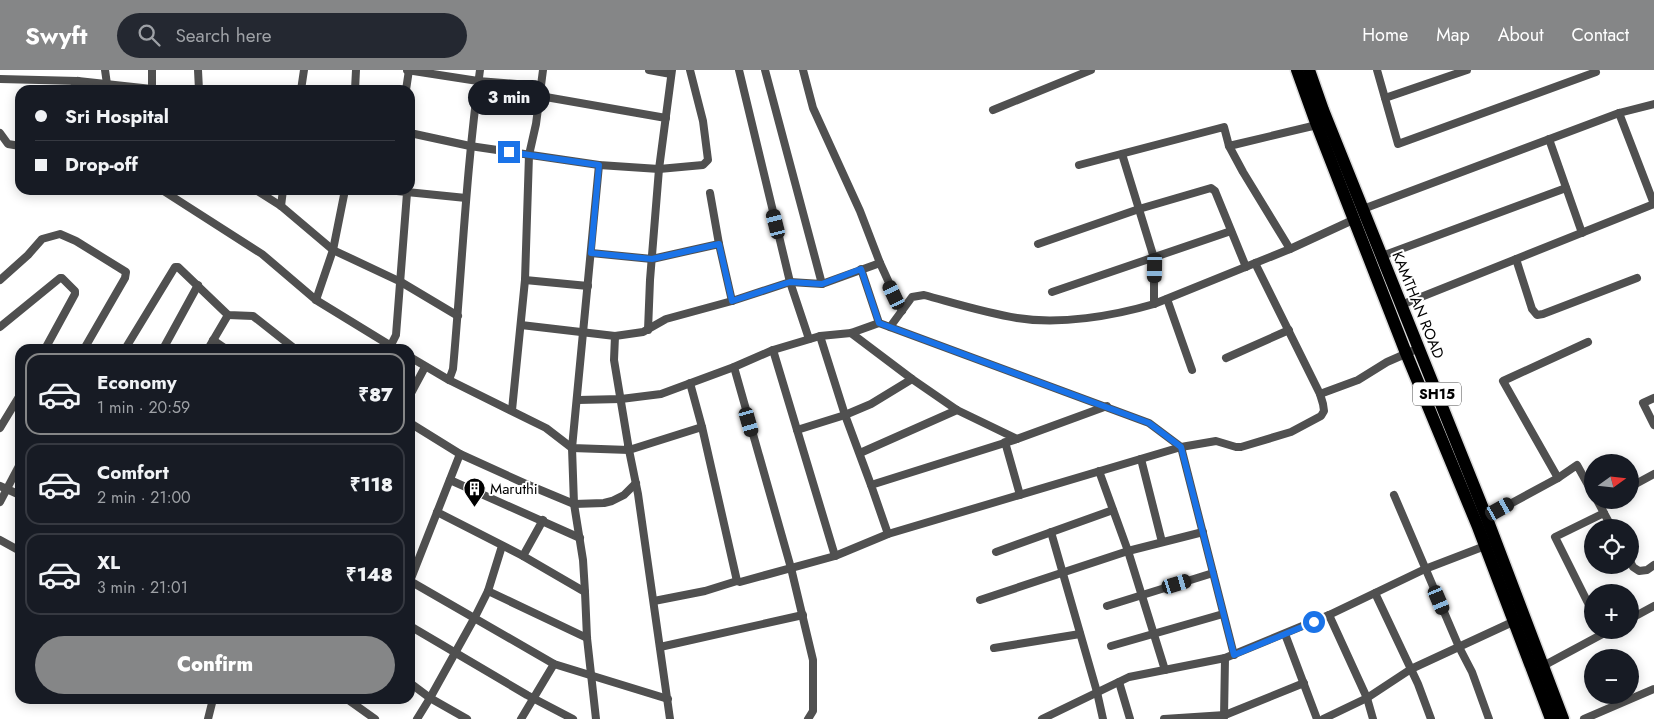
<!DOCTYPE html>
<html lang="en">
<head>
<meta charset="utf-8">
<style>
  :root { --surface:#171b24; --page:#242831; --text:#f1f3f6; --muted:#9ea1a6; --line:#363941; --accent:#858687 }
  body { margin:0; font-family:Jost,sans-serif; background:var(--page); color:var(--text); height:100vh; display:flex; flex-direction:column; font-size:19px; white-space:nowrap }
  * { box-sizing:border-box; margin:0 }
  p { font-size:16px; color:var(--muted) }
  .icon { flex:none; width:28px; height:28px; fill:none; stroke:currentColor; stroke-width:2; stroke-linecap:round; stroke-linejoin:round }
  .map { position:relative; flex:1; overflow:hidden }
  .side { position:absolute; left:15px; top:274px; width:400px; height:360px; display:flex; flex-direction:column; background:var(--surface); border-radius:15px; box-shadow:0 2px 12px #0003 }
  .side>* { flex:none }
  .top-card { position:absolute; left:15px; top:15px; width:400px; height:110px; border-radius:15px; box-shadow:0 2px 12px #0003; display:grid; align-content:center; height:110px; padding:0 20px; background:var(--surface) }
  .needle { width:32px; rotate:75deg }
  .buttons { position:absolute; left:1584px; top:384px; display:grid; gap:10px }
  .buttons a { display:grid; place-items:center; width:55px; height:55px; border-radius:50%; background:var(--surface); box-shadow:0 2px 12px #0003; font-size:25px }
  .end { position:absolute; width:22px; height:22px; margin:-11px; border:6px solid #1a73e8; background:#fff; box-shadow:0 0 0 2px #fff }
  .from { border-radius:50% }
  .bubble { position:absolute; height:35px; border-radius:18px; background:var(--surface); box-shadow:0 2px 12px #0003; font-size:16px; font-weight:800; line-height:35px; text-align:center }
  .car { position:absolute; width:15px; height:30px; margin:-15px -8px; border-radius:6px; box-shadow:0 0 4px 1px #0007; background:linear-gradient(#222 24%,#8ab4d8 0 40%,#222 0 76%,#8ab4d8 0 86%,#222 0) }
  .top-card b { display:flex; align-items:center; gap:18px; height:48px; font-size:19px }
  .top-card b+b { border-top:1px solid var(--line) }
  .top-card i { width:12px; height:12px; background:var(--text) }
  ul { padding:9px 0 0; list-style:none }
  li { display:flex; align-items:center; gap:15px; height:82px; margin:0 10px 8px; padding:0 10px; border:2px solid var(--line); border-radius:15px }
  li div { flex:1 }
  li b { display:block; font-size:19px }
  li em { font-style:normal; font-weight:800 }
  li.current { border-color:var(--accent) }
  li>.icon { width:45px; height:45px; stroke-width:1.5 }
  .action { display:flex; gap:10px; margin-top:auto; padding:10px 20px }
  .action a { flex:1; height:58px; border-radius:30px; background:var(--accent); color:#fff; font-size:20px; font-weight:800; line-height:58px; text-align:center }
  header { display:flex; align-items:center; gap:30px; box-sizing:border-box; height:70px; padding:0 25px; background:var(--accent); color:#fff }
  header strong { font-size:24px }
  nav { display:flex; gap:28px; margin-inline-start:auto; font-size:18px }
  .search { width:350px; height:45px; background:var(--page); display:flex; align-items:center; gap:12px; box-sizing:border-box; padding:0 18px; border-radius:28px; color:var(--muted); font-size:19px }
  .map>svg:first-child { display:block }
</style>
</head>
<body>
<header>
<strong>Swyft</strong>
<div class="search"><svg class="icon" aria-label="search" viewBox="0 0 24 24"><circle cx="10" cy="10" r="6"/><path d="M15 15l6 6"/></svg>Search here</div>
<nav><a>Home</a><a>Map</a><a>About</a><a>Contact</a></nav>
</header>
<div class="map">
<svg width="1654" height="649" viewBox="0 0 1654 649">
  <rect width="100%" height="100%" fill="#fff"/>
  <g fill="none" stroke-linecap="round" stroke-linejoin="round">
    <defs>
      <g id="primary">
        <polyline points="1297,0 1315,50 1406,283 1478,457 1551,649"/>
        <polyline points="1309,0 1323,40 1486,446 1563,649"/>
      </g>
    </defs>
    <use href="#primary" stroke="#dbdbdb" stroke-width="15"/>
    <g stroke="#505050" stroke-width="8">
      <polyline points="105,0 107,14"/>
      <polyline points="152,0 152,19"/>
      <polyline points="198,0 199,20"/>
      <polyline points="407,0 478,11 541,16"/>
      <path d="M480,0C466,99 462,199 453,299L449,310L546,358L572,378L629,380L614,290L615,266"/>
      <polyline points="649,0 671,4"/>
      <polyline points="739,0 790,212 809,269"/>
      <polyline points="803,0 813,38 860,141 880,193 822,214"/>
      <polyline points="1377,0 1398,74 1596,2 1595,0"/>
      <polyline points="0,9 78,11 161,20"/>
      <polyline points="72,20 78,11 93,20"/>
      <polyline points="301,20 304,0"/>
      <polyline points="355,20 356,0"/>
      <polyline points="406,20 409,0"/>
      <polyline points="540,26 666,48"/>
      <polyline points="1385,28 1467,0"/>
      <polyline points="993,40 1091,0"/>
      <polyline points="1619,43 1654,134"/>
      <polyline points="0,63 8,74 20,76"/>
      <polyline points="410,63 470,76 599,95 659,99 703,95 708,90 703,51 690,0"/>
      <polyline points="1549,69 1582,163"/>
      <polyline points="1229,76 1243,102 1290,179"/>
      <polyline points="1122,84 1154,188 1154,234"/>
      <polyline points="1079,95 1224,57 1229,76 1317,55"/>
      <polyline points="162,120 262,184 316,230 396,279"/>
      <polyline points="256,120 281,136 333,180 401,212 458,246"/>
      <polyline points="387,120 466,128"/>
      <polyline points="710,123 719,174 732,231"/>
      <polyline points="281,136 283,120"/>
      <polyline points="1363,139 1619,43 1654,34"/>
      <polyline points="1038,174 1139,139 1211,118 1215,121 1246,197"/>
      <polyline points="591,183 652,189 719,174"/>
      <polyline points="1382,186 1566,118"/>
      <polyline points="1516,189 1532,239 1537,245 1543,244 1637,208"/>
      <polyline points="880,193 902,241"/>
      <polyline points="0,210 28,185 42,169 60,164 76,171 126,202 125,208 84,279"/>
      <polyline points="525,210 588,216"/>
      <polyline points="1052,222 1231,161"/>
      <polyline points="1167,229 1192,300"/>
      <polyline points="316,230 333,180 345,120"/>
      <polyline points="1401,235 1654,134"/>
      <polyline points="879,253 1149,353 1181,377 1216,371 1236,377 1241,377 1291,362 1321,346 1324,341 1323,334 1320,324 1255,193"/>
      <polyline points="521,255 615,266 643,262 666,249 732,231 790,212 822,214 765,0"/>
      <polyline points="0,257 60,208 62,208 75,221 75,224 45,279"/>
      <path d="M890,257L912,227L924,225C954,233 986,243 1017,248C1060,255 1113,246 1154,234L1290,179L1355,149"/>
      <polyline points="648,260 650,210 659,99 672,0"/>
      <polyline points="851,263 912,309 957,340 1017,369 871,415 888,464"/>
      <polyline points="820,266 845,345 871,415"/>
      <polyline points="213,270 226,279"/>
      <polyline points="391,275 396,265 407,123"/>
      <polyline points="125,279 175,197 178,197 228,245 253,246 295,279"/>
      <polyline points="163,279 198,215"/>
      <polyline points="208,279 228,245"/>
      <polyline points="773,280 835,486"/>
      <polyline points="410,287 449,310"/>
      <polyline points="1226,288 1289,260"/>
      <polyline points="734,297 791,498 813,590 813,641 808,649"/>
      <polyline points="690,313 702,357 737,511"/>
      <polyline points="1320,324 1358,310 1387,292 1419,278"/>
      <polyline points="410,325 425,297"/>
      <polyline points="1654,328 1643,333 1654,355"/>
      <polyline points="578,330 621,329 661,324 734,297 773,280 820,266 851,263 879,253 861,199"/>
      <polyline points="512,340 525,210 529,85 536,54 543,0"/>
      <polyline points="410,353 460,384 526,414 574,434 604,433 612,431 624,425 636,413"/>
      <polyline points="0,358 20,325"/>
      <polyline points="797,360 845,345 871,334 912,309"/>
      <polyline points="1017,369 1107,336"/>
      <polyline points="1005,372 1020,425"/>
      <polyline points="860,383 957,340"/>
      <polyline points="1141,389 1162,472"/>
      <polyline points="1099,401 1128,481 1165,600"/>
      <polyline points="1558,408 1577,395 1592,422"/>
      <polyline points="450,410 580,468"/>
      <polyline points="0,416 20,425"/>
      <polyline points="1630,417 1654,404"/>
      <polyline points="1394,425 1459,577 1472,602 1489,649"/>
      <polyline points="1597,430 1612,458"/>
      <polyline points="0,432 20,394"/>
      <polyline points="437,442 523,486 585,522 587,568 596,649"/>
      <polyline points="1486,447 1558,408 1503,311 1588,272"/>
      <polyline points="1051,462 1097,622 1103,649"/>
      <polyline points="0,470 20,481"/>
      <polyline points="996,482 1113,440"/>
      <polyline points="523,486 543,450"/>
      <polyline points="1630,491 1633,497 1639,501 1647,500 1654,495"/>
      <polyline points="410,511 554,594 668,629"/>
      <polyline points="410,511 460,384"/>
      <polyline points="488,521 587,568"/>
      <polyline points="585,522 583,490 574,434 572,378 599,95"/>
      <polyline points="1375,523 1418,614 1431,649"/>
      <polyline points="980,530 1128,481 1203,462"/>
      <polyline points="654,531 705,521 737,511 740,512 835,486 888,464 1181,377 1234,585"/>
      <polyline points="1107,536 1213,503"/>
      <polyline points="1592,541 1555,467 1604,443"/>
      <polyline points="1329,545 1367,628 1373,649"/>
      <polyline points="1630,549 1654,536"/>
      <polyline points="410,556 527,625 573,649"/>
      <polyline points="1285,564 1317,649"/>
      <polyline points="1111,576 1223,544"/>
      <polyline points="660,577 803,545"/>
      <polyline points="994,578 1080,564"/>
      <polyline points="1543,596 1610,560"/>
      <polyline points="1119,612 1130,649"/>
      <polyline points="410,613 430,628 467,649"/>
      <polyline points="347,629 375,649"/>
      <polyline points="1224,647 1225,588"/>
      <polyline points="208,649 213,629"/>
      <polyline points="417,649 430,628 475,547 488,521 502,476"/>
      <polyline points="521,649 554,594"/>
      <polyline points="670,649 638,424 629,380 702,357"/>
      <polyline points="1042,649 1129,607 1225,588 1329,545 1425,499 1485,476"/>
      <polyline points="1164,649 1225,645 1304,613"/>
      <polyline points="1323,649 1367,628 1411,599 1517,550"/>
      <polyline points="1584,649 1654,619"/>
    </g>
    <use href="#primary" stroke="#000" stroke-width="12"/>
  </g>
  <g fill="none" stroke-linecap="round" stroke-linejoin="round">
    <polyline stroke="#1a73e8" stroke-width="6" points="509,82 599,95 591,183 652,189 719,174 732,231 790,212 822,214 861,199 879,253 1149,353 1181,377 1234,585 1314,552"/>
  </g>
  <defs>
    <symbol id="building-pin" viewBox="-11 -11 22 30"><path d="M0 17L-7.5 6A9.5 9.5 0 1 1 7.5 6Z" fill="#000" stroke="#fff"/><path d="M-4-6H4V6H1V3H-1V6H-4ZM-2.5-4.3h1.7v1.8h-1.7ZM.8-4.3h1.7v1.8H.8ZM-2.5-1h1.7V.8h-1.7ZM.8-1h1.7V.8H.8Z" fill="#fff"/></symbol>
  </defs>
  <g fill-rule="evenodd">
    <use href="#building-pin" x="462" y="406" width="25" height="34"/>
  </g>
  <g text-anchor="middle" stroke-width="4" stroke-linejoin="round" paint-order="stroke">
    <rect fill="#fff" stroke="#4c4c4c" stroke-width="1" x="1413" y="312.5" width="48" height="23" rx="4"/>
    <g font-size="14" font-weight="bold" fill="#000">
      <text x="1437" y="329">SH15</text>
    </g>
    <g font-size="15" fill="#000" stroke="#fff">
      <text transform="translate(1418 235) rotate(68)" y="5">KAMTHAN ROAD</text>
    </g>
    <g font-size="15" fill="#000" stroke="#fff" text-anchor="start">
      <text x="490" y="424">Maruthi</text>
    </g>
  </g>
</svg>
<div class="buttons">
<a><svg class="needle" viewBox="-14 -14 28 28"><path d="M0-13l5 13h-10z" fill="#e53935"/><path d="M0 13l5-13h-10z" fill="#9ea1a6"/></svg></a>
<a><svg class="icon" aria-label="locate" viewBox="0 0 24 24"><circle cx="12" cy="12" r="6"/><path d="M12 2v4M12 18v4M2 12h4M18 12h4"/></svg></a>
<a>+</a>
<a>−</a>
</div>
<i class="end from" style="left:1314px;top:552px"></i>
<i class="end" style="left:509px;top:82px"></i>
<div class="bubble" style="left:468px;top:10px;width:82px">3 min</div>
<i class="car" style="left:776px;top:154px;rotate:346deg"></i>
<i class="car" style="left:1155px;top:198px;rotate:181deg"></i>
<i class="car" style="left:894px;top:225px;rotate:335deg"></i>
<i class="car" style="left:749px;top:352px;rotate:164deg"></i>
<i class="car" style="left:1500px;top:439px;rotate:61deg"></i>
<i class="car" style="left:1177px;top:514px;rotate:73deg"></i>
<i class="car" style="left:1439px;top:530px;rotate:157deg"></i>
<div class="top-card">
<b><i class="from"></i>Sri Hospital</b>
<b><i></i>Drop-off</b>
</div>
<section class="side">
<ul>
<li class="current"><svg class="icon" aria-label="car" viewBox="0 0 24 24"><path d="M5 17H2v-5l4-1 3-4h7l3 4 3 1v5h-3M9 17h6M6 11h13"/><circle cx="7" cy="17" r="2"/><circle cx="17" cy="17" r="2"/></svg><div><b>Economy</b><p>1 min · 20:59</p></div><em>₹87</em></li>
<li><svg class="icon" aria-label="car" viewBox="0 0 24 24"><path d="M5 17H2v-5l4-1 3-4h7l3 4 3 1v5h-3M9 17h6M6 11h13"/><circle cx="7" cy="17" r="2"/><circle cx="17" cy="17" r="2"/></svg><div><b>Comfort</b><p>2 min · 21:00</p></div><em>₹118</em></li>
<li><svg class="icon" aria-label="car" viewBox="0 0 24 24"><path d="M5 17H2v-5l4-1 3-4h7l3 4 3 1v5h-3M9 17h6M6 11h13"/><circle cx="7" cy="17" r="2"/><circle cx="17" cy="17" r="2"/></svg><div><b>XL</b><p>3 min · 21:01</p></div><em>₹148</em></li>
</ul>
<div class="action"><a>Confirm</a></div>
</section>
</div>
</body>
</html>
